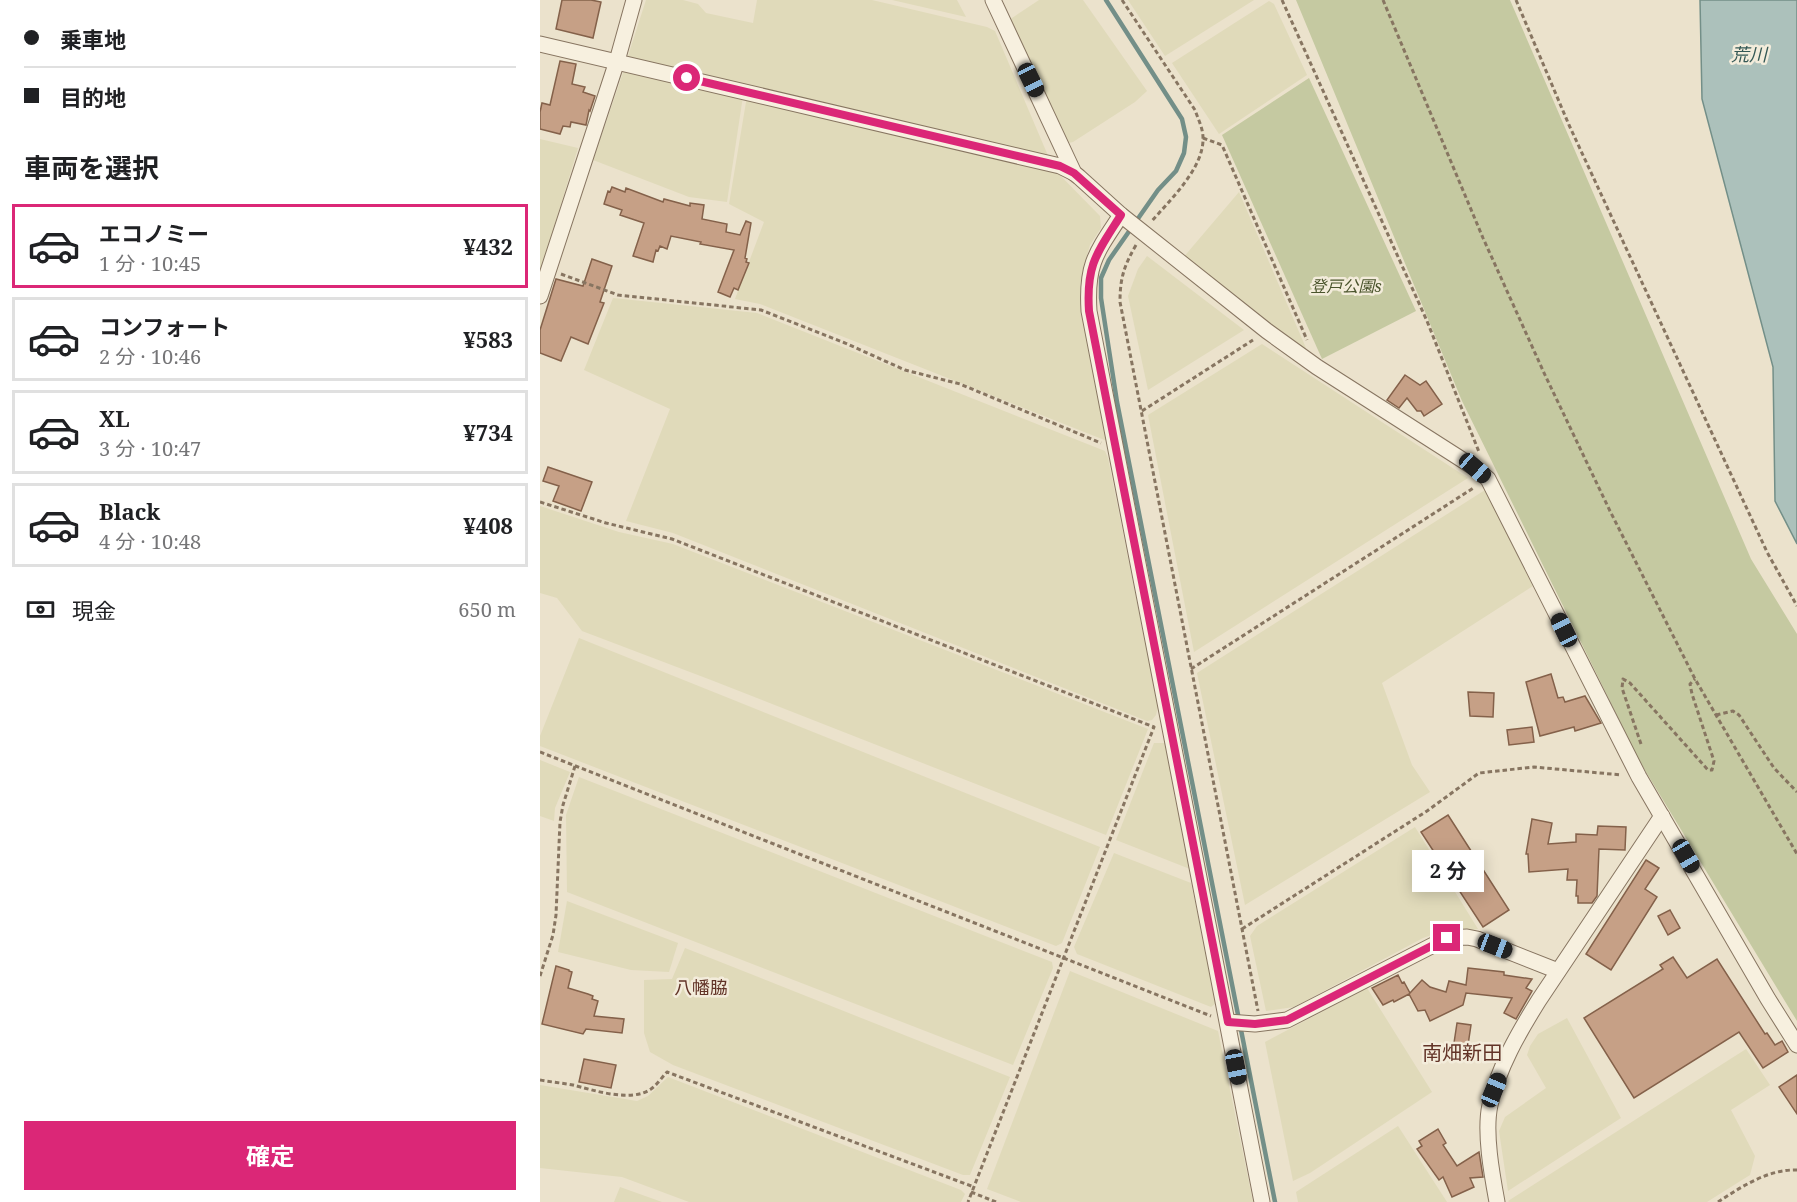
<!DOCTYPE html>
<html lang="ja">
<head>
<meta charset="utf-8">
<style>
  :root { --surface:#fff; --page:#f6f6f6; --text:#202124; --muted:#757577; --line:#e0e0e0; --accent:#db2777 }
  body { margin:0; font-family:"Noto Serif","Noto Sans JP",serif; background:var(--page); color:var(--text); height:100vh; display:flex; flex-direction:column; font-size:22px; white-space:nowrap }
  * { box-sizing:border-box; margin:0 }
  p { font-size:20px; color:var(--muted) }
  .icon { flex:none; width:33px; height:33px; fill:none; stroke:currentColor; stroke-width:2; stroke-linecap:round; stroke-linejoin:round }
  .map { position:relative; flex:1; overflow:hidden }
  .sheet { display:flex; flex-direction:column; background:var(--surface); width:540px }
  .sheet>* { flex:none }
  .banner { display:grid; align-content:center; height:132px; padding:0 24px; background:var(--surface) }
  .end { position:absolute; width:27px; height:27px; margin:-14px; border:8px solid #db2777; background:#fff; box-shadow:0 0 0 3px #fff }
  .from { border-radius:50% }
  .bubble { position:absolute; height:42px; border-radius:0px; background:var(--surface); box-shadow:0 3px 15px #0003; font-size:20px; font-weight:700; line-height:42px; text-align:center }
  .car { position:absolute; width:18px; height:36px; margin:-18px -9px; border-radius:8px; box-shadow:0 0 4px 2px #0007; background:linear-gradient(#222 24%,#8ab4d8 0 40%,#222 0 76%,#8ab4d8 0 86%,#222 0) }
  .banner b { display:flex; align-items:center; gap:21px; height:57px; font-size:22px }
  .banner b+b { border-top:2px solid var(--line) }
  .banner i { width:15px; height:15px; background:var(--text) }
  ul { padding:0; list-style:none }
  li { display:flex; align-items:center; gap:18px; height:84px; margin:0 12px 9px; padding:0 12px; border:3px solid var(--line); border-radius:0px }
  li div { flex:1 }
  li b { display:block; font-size:22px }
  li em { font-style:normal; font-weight:700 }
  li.active { border-color:var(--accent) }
  li>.icon { width:54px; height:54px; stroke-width:1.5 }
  h2 { padding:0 24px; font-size:27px; line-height:72px }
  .pay { display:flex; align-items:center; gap:15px; height:66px; padding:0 24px; font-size:22px }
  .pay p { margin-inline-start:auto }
  .button { display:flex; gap:12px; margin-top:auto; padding:12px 24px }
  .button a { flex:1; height:69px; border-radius:0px; background:var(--accent); color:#fff; font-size:24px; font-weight:700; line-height:69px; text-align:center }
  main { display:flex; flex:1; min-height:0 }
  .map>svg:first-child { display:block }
</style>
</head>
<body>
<main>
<section class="sheet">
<div class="banner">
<b><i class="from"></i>乗車地</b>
<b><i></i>目的地</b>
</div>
<h2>車両を選択</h2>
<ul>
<li class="active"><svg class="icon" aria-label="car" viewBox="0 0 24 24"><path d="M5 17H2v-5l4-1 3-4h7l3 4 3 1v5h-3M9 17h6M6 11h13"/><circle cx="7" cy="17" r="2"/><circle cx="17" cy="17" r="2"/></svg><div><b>エコノミー</b><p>1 分 · 10:45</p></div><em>¥432</em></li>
<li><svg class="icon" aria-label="car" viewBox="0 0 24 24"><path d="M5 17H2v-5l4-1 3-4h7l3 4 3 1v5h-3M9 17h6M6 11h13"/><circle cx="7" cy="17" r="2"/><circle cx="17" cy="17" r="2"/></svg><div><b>コンフォート</b><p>2 分 · 10:46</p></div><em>¥583</em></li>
<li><svg class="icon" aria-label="car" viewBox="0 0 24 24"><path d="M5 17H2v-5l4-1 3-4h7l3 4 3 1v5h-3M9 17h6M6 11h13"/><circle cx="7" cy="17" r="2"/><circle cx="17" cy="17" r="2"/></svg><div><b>XL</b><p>3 分 · 10:47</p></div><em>¥734</em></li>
<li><svg class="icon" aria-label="car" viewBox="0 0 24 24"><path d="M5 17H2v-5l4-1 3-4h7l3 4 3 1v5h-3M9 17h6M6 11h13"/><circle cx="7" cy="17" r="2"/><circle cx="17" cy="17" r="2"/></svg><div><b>Black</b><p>4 分 · 10:48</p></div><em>¥408</em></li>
</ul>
<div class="pay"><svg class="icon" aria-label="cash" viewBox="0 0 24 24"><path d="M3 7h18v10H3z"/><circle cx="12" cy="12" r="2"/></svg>現金<p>650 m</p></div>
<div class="button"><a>確定</a></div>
</section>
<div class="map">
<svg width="1257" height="1202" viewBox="0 0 1257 1202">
  <rect width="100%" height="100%" fill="#ebe2cc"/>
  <g fill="#e0daba">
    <polygon points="106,0 143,0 158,4 166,13 213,23 217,0 332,0 447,27 455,31 509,158 87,59"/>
    <polygon points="352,0 417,0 426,17"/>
    <polygon points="499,0 543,0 607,91 595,102 533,142 528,143 510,108 469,20"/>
    <polygon points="588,0 714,0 625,56"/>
    <polygon points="729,1 734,4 767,75 679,134 632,63"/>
    <polygon points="85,67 203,96 187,202 149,197 53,160"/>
    <polygon points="207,96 513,168 560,216 561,228 550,245 543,269 540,287 540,305 567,441 220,304 195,299 224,222 189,204"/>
    <polygon points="0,139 38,148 0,274"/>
    <polygon points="699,192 769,355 642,259"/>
    <polygon points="607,256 704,330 608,390 588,296 598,269"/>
    <polygon points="73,298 217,313 565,451 568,458 618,707 616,715 612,720 607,721 133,533 86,521 130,409 44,370"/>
    <polygon points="722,344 928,478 654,652 608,415"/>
    <polygon points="945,490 993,586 842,683 872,765 890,792 705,905 657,673"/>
    <polygon points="0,506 79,532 133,544 608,729 566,835 171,680 42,631 17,598 0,593"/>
    <polygon points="39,638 560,847 522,943 516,946 0,746 0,736"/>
    <polygon points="614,743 625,743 650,869 576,840"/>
    <polygon points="0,760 30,772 15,808 14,821 0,816"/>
    <polygon points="39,777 512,962 513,968 473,1065 27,892 26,815"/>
    <polygon points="875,827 938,929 932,930 918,928 903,931 883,938 754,1007 726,1011 710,936 717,926"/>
    <polygon points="574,853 651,883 676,1003 671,1007 537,954 534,947"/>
    <polygon points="27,901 138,943 129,972 91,970 18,952"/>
    <polygon points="145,948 470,1077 430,1175 423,1175 133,1065 110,1052 104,1033 104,980 132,979"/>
    <polygon points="530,971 678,1031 713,1202 481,1202 447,1189"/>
    <polygon points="827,988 892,1092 770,1173 753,1181 725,1042"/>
    <polygon points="1027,1018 1081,1118 968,1191 959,1131 965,1117 1006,1088 987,1055 990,1046 998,1034"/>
    <polygon points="1206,1049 1230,1085 1191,1110 1215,1156 1210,1175 1167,1202 969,1202 968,1201"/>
    <polygon points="128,1077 421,1190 425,1194 421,1202 149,1202 82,1177 0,1168 0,1085 97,1101 108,1096"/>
    <polygon points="858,1126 907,1202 758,1202 756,1192"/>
    <polygon points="80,1187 122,1202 74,1202"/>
  </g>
  <g fill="#c5c9a1">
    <polygon points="756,0 970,0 1211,559 1257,634 1257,1021 1100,762 922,401"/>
    <polygon points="769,78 876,311 782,359 682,135"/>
  </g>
  <polygon fill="#acc1bb" stroke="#738f88" stroke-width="1.5" points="1160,0 1257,0 1257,544 1235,501 1233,367 1162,99"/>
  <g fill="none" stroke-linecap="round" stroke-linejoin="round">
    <polyline stroke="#738f88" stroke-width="4.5" points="566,0 642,119 646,137 644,153 636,171 618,190 569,260 561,278 561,298 577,402 735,1202"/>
  </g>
  <g fill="#c6a086" stroke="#84614a" stroke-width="1.5">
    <polygon points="22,0 51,0 61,2 53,38 16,29"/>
    <polygon points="20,61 36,64 32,84 45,87 43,92 55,96 50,111 49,110 46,125 31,122 30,127 23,126 20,134 0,129 0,112 2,103 10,105"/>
    <polygon points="72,187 85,192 86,188 123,202 124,199 150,206 150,203 164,205 162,219 187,224 186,232 200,235 206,221 211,223 205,258 207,259 206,262 209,263 198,290 194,288 190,297 178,292 194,250 160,244 161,242 131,236 127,249 120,246 118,251 116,250 113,262 93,256 104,223 80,215 82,210 64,204 68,191 70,192"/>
    <polygon points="52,259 72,266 60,302 64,303 48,344 31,337 21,361 0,353 0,330 16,279 43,286"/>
    <polygon points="865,375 880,385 886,381 902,404 884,416 881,411 877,411 867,398 859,408 847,400"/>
    <polygon points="8,467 52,482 41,511 13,501 19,486 3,481"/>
    <polygon points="1011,674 1018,698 1023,697 1025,702 1045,696 1061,723 1035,731 1034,727 1000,736 986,682"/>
    <polygon points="928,692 954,693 953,717 930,716"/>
    <polygon points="992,727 994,742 969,745 967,730"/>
    <polygon points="908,815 969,910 943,927 881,832"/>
    <polygon points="992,819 1012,823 1008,844 1036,842 1036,834 1057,835 1058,826 1086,827 1085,850 1059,849 1057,896 1052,903 1038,903 1038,896 1036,896 1037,880 1027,880 1028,869 989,872 988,854 986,854"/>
    <polygon points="1106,860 1119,868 1105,889 1117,897 1071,970 1046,954"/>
    <polygon points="1130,910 1140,928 1128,935 1118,916"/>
    <polygon points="1133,957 1147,978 1177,959 1225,1034 1227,1033 1235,1045 1242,1041 1248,1052 1223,1068 1199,1032 1094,1098 1044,1018 1123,969 1120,965"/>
    <polygon points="16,966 29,970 29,971 32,972 28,988 48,994 53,996 52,999 58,1001 54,1016 84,1019 82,1033 46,1029 43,1034 2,1024"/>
    <polygon points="928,968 964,972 964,975 992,979 986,988 992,991 976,1019 964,1013 972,998 926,993 923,1005 890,1021 885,1010 878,1011 869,994 854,1002 853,1000 843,1005 832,988 858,975 862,983 864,982 870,993 882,980 890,987 906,992 909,981 926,985"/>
    <polygon points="917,1023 931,1025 928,1045 914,1043"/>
    <polygon points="44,1059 76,1065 71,1088 39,1082"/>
    <polygon points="1257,1075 1257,1114 1239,1087"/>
    <polygon points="898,1129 906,1143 903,1145 917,1166 939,1152 943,1177 930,1178 934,1187 912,1197 903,1177 899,1180 877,1149 882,1146 879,1141"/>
  </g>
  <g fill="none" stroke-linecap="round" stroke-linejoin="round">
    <defs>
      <g id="minor">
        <polyline points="453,0 534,173 539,177 581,215 727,331 777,367 935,468 948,479 1099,777 1228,999 1257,1045"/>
        <polyline points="0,44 520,166 534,173"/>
        <path d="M581,215C556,253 546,264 549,311L722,1202"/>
        <polyline points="0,296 77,61 94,0"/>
        <polyline points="688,1022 715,1024 747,1020 907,938 927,937 937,939 1018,971"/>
        <path d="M957,1202C952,1175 944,1132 950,1105C958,1068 979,1032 999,1000L1122,816"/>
      </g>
    </defs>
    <use href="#minor" stroke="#877561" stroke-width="17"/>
    <g stroke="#877561" stroke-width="3" stroke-dasharray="4.5 3" stroke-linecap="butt">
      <path d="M582,0L655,110C658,119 663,128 663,138C664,168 630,200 611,222"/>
      <polyline points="742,0 887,321 939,452"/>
      <polyline points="843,0 943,238 1005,375 1070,511 1155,679 1257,854"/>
      <polyline points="976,0 1029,125 1227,552 1257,606"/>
      <polyline points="663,138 682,145 767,340"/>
      <path d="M596,245C584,266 580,278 580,302L718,1011"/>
      <polyline points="21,274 78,295 221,310 305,343 365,370 420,384 561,443"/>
      <polyline points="602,411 713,340"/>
      <polyline points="0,502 66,523 132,539 614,727 428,1202"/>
      <polyline points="651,669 935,487"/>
      <polyline points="1176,715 1193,711 1199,715 1234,768 1257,792"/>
      <polyline points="1101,744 1082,688 1083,679 1090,683 1168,770 1172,770 1174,761 1152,694 1150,684 1155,679"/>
      <polyline points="0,752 671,1016"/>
      <polyline points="702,929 887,811 939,773 994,767 1082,775"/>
      <polyline points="0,976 13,935 16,915 20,822 23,805 35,766"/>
      <path d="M0,1080C11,1082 22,1083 33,1085C53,1090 91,1103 111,1089C117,1085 122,1077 127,1072L434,1187"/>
      <polyline points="431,1192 456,1202"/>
      <path d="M1178,1202C1201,1187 1228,1169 1257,1170"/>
    </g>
    <use href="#minor" stroke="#f7f0df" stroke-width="15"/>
  </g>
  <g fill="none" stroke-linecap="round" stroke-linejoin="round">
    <path stroke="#db2777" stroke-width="8" d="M147,78L520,166L534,173L581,215C557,253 546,264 549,311L688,1022L715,1024L747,1020L907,938"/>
  </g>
  <g text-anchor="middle" stroke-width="5" stroke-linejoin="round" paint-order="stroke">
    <g font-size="16" font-style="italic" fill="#4a542c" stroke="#f3ecdb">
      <text x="806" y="292">登戸公園s</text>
    </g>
    <g font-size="18" font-style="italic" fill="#345855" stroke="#f3ecdb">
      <text x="1209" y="61">荒川</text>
    </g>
    <g font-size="18" fill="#623327" stroke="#f3ecdb">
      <text x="161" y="994">八幡脇</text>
    </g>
    <g font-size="20" fill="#623327" stroke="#f3ecdb">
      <text x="922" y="1060">南畑新田</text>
    </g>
  </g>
</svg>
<i class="end from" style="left:147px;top:78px"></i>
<i class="end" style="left:907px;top:938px"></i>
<div class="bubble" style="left:872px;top:850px;width:72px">2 分</div>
<i class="car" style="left:491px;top:80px;rotate:154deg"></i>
<i class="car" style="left:935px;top:468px;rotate:131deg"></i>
<i class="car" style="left:1024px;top:630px;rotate:334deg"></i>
<i class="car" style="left:1146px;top:856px;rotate:150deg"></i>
<i class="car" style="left:955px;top:946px;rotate:111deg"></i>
<i class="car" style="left:696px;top:1067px;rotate:169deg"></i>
<i class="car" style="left:954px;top:1090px;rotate:23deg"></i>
</div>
</main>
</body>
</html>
